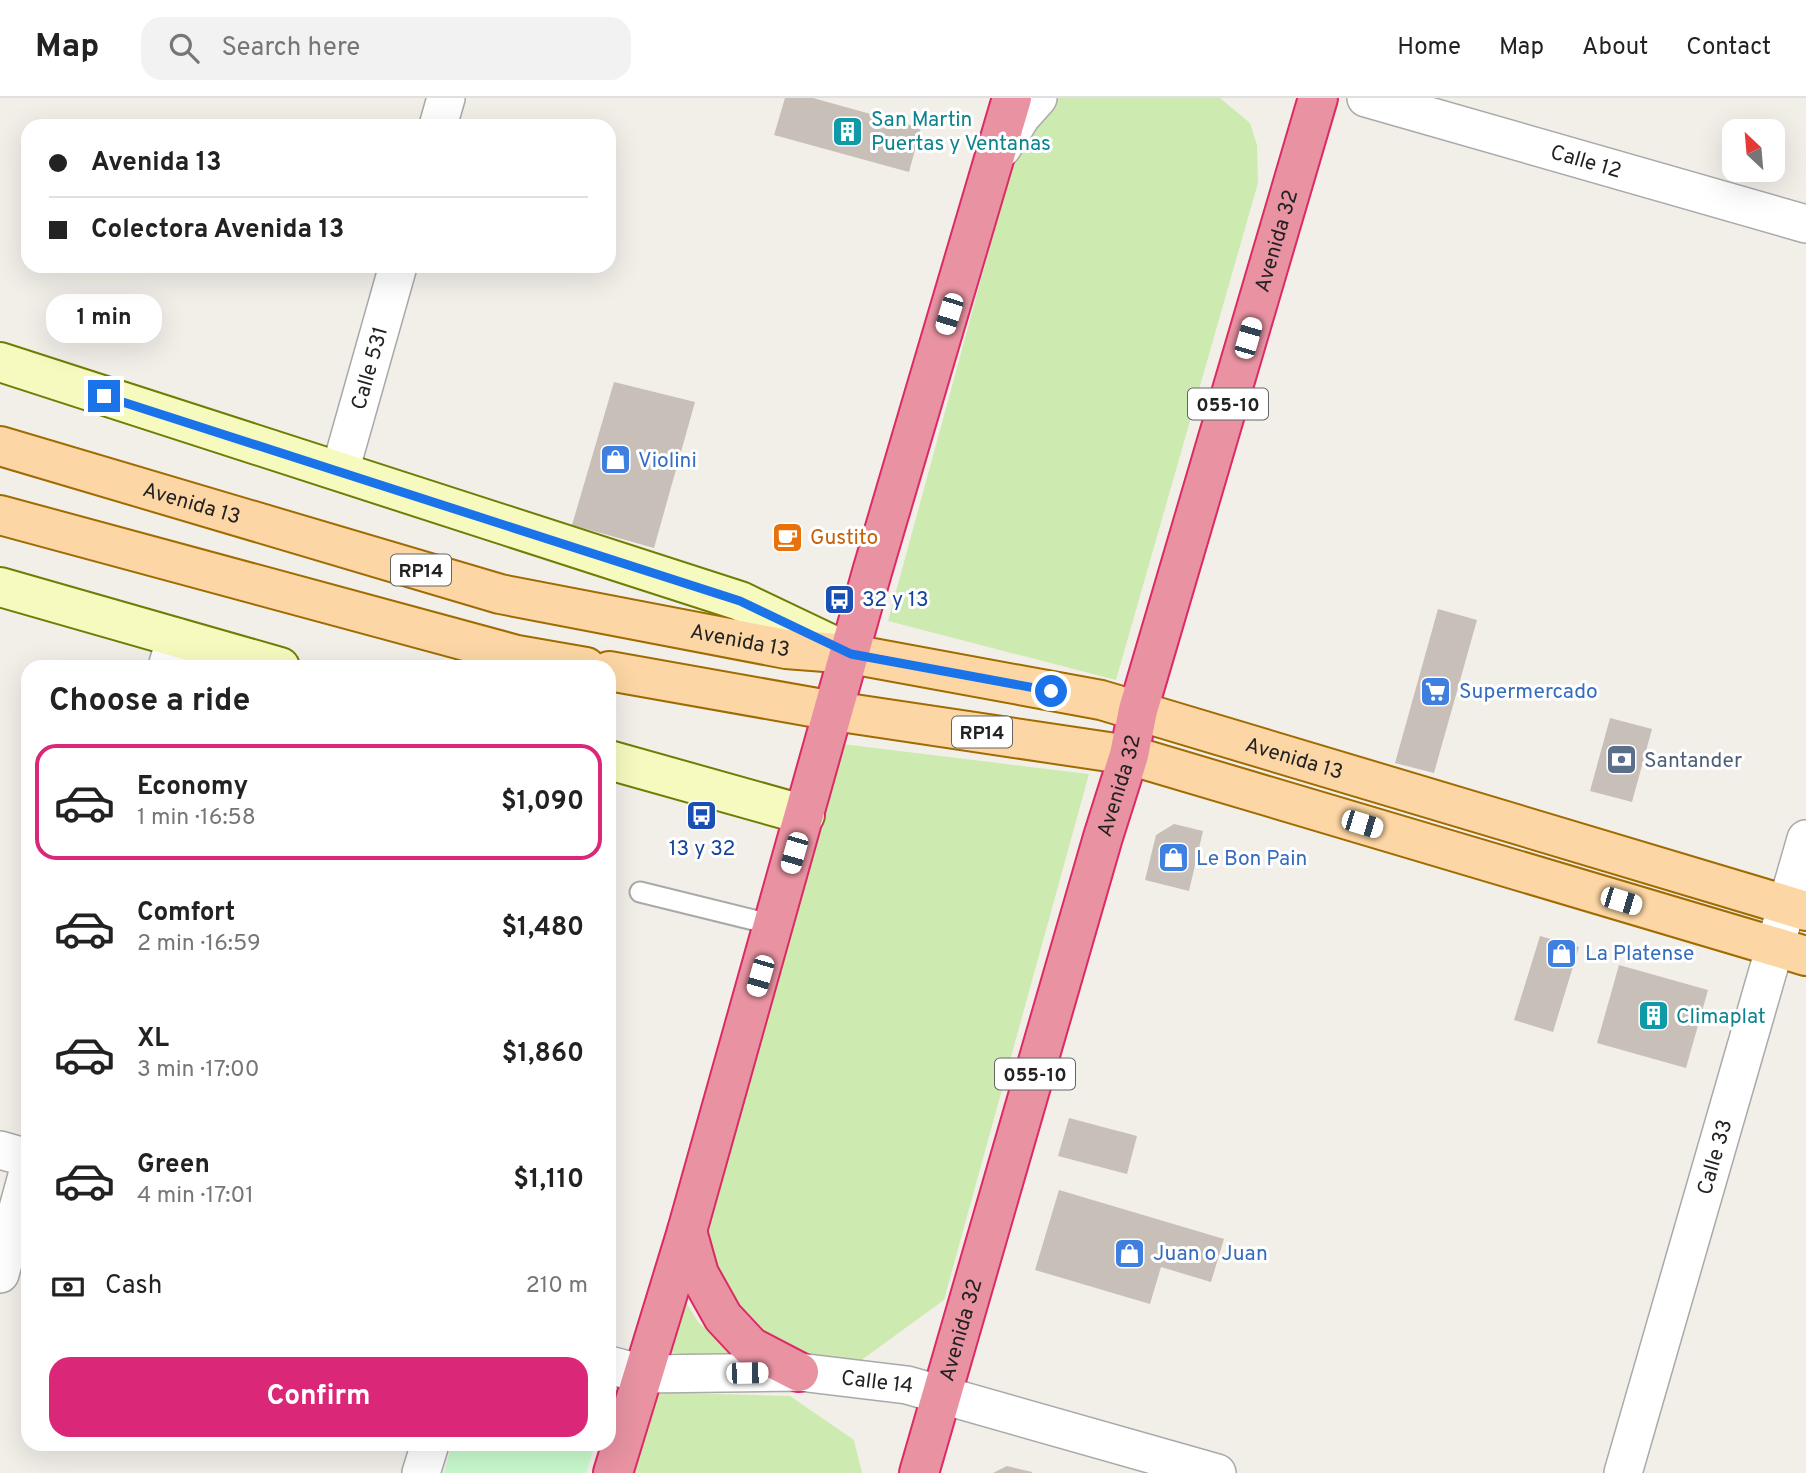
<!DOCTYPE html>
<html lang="en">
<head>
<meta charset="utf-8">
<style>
  :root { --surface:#fff; --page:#f2f2f2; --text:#222; --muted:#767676; --line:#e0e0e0; --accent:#db2777 }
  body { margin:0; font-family:Overpass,sans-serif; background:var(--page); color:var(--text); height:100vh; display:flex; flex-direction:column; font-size:26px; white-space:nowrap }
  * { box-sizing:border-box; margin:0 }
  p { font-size:23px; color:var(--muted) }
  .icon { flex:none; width:38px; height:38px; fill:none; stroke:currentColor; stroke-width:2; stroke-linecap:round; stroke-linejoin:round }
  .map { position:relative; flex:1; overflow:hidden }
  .side { position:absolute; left:21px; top:562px; width:595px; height:791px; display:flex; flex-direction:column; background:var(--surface); border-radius:21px; box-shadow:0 7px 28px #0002 }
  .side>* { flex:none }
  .hud { position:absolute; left:21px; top:21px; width:595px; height:154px; border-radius:21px; box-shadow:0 7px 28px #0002; display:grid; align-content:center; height:154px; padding:0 28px; background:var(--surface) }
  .needle { width:46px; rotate:334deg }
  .controls { position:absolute; left:1722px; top:21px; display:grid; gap:14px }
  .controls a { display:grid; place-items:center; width:63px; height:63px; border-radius:14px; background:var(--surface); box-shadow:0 7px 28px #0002; font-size:35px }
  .end { position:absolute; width:32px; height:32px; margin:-16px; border:9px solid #1a73e8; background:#fff; box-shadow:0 0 0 4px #fff }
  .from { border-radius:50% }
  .bubble { position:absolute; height:49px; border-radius:21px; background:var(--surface); box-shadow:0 7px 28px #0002; font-size:23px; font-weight:700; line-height:49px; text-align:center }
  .car { position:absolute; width:21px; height:42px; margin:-21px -10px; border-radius:9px; box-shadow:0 0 5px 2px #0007; background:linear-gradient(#fff 24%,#345 0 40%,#fff 0 76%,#345 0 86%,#fff 0) }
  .hud b { display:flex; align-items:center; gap:24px; height:66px; font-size:26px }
  .hud b+b { border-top:2px solid var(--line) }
  .hud i { width:18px; height:18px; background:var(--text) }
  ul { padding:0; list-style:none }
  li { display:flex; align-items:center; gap:21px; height:116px; margin:0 14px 10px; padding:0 14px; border:4px solid transparent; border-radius:21px }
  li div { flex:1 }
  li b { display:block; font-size:26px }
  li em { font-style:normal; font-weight:700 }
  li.selected { border-color:var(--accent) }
  li>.icon { width:63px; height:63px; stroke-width:1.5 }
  h2 { padding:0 28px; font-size:32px; line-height:84px }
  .pay { display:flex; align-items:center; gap:18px; height:77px; padding:0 28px; font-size:26px }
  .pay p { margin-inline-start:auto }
  .primary-button { display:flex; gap:14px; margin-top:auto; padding:14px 28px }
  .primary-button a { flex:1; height:80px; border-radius:21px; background:var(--accent); color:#fff; font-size:28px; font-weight:700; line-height:80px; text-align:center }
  header { display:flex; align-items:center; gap:42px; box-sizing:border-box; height:98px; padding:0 35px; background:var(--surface); border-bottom:2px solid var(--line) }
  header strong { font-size:33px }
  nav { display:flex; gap:38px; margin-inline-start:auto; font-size:24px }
  .search { width:490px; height:63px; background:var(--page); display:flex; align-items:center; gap:18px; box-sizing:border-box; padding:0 24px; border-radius:21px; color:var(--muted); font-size:26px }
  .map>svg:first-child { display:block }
</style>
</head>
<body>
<header>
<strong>Map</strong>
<div class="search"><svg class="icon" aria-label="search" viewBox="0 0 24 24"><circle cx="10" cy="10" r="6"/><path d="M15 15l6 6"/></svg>Search here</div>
<nav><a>Home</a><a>Map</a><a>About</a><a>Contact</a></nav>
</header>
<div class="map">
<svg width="1806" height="1375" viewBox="0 0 1806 1375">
  <rect width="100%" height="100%" fill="#f2efe9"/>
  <g fill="#cdebb0">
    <polygon points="1055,0 1220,0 1250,25 1257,47 1258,85 1116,582 888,523 1026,16"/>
    <polygon points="842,646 1089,676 944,1202 856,1266 770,1251 720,1204 706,1140"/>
    <polygon points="684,1201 698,1224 745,1265 662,1253"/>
    <polygon points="650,1294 790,1298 854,1342 862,1375 627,1375"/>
  </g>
  <polygon fill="#c8facc" points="452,1346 595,1346 586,1375 444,1375"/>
  <g fill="#c7bfb8">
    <polygon points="785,0 813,0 921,30 909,74 774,37"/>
    <polygon points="614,284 695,304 654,450 572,427"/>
    <polygon points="1438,511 1477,522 1434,675 1395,665"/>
    <polygon points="1610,620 1652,631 1632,704 1590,693"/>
    <polygon points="1174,726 1203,733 1189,793 1145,782 1156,737"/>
    <polygon points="1540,838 1579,849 1553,934 1514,922"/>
    <polygon points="1619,867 1708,892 1686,970 1597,945"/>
    <polygon points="1069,1020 1137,1038 1127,1076 1058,1058"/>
    <polygon points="1059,1092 1224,1141 1211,1184 1161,1169 1150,1206 1035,1172"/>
    <polygon points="1007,1368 1032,1374 1032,1375 993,1375"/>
  </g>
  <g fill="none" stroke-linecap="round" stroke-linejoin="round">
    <defs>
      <polyline id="lane" points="640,794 774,827"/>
      <g id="street">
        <path id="s1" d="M1366,0L1806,126"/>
        <polyline points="438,28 446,0"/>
        <polyline points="1002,50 1021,19 1038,0"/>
        <path id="s2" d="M340,373L398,168"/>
        <polyline points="167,569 176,539"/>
        <polyline points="0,1052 28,1060"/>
        <polyline points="0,1176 28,1074"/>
        <path id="s3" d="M609,1267L643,1276L799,1274L907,1287L1217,1375"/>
        <polyline points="421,1375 430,1346"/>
        <path id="s4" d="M1623,1375L1806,741"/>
      </g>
      <g id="secondary">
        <polyline points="0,264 740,503 851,556"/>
        <polyline points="0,489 280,569"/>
        <polyline points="609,662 805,717"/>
      </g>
      <g id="primary">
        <path id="s5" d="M0,348L500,496L786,551L851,556L1101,602L1806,813"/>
        <polyline points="0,417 517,557 586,569"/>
        <polyline points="609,573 834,613 1129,657 1806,858"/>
      </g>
      <g id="highway">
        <polyline points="687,1133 699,1176 723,1219 751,1249 799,1274"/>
        <polyline points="613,1375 687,1133 872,474 1012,0"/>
        <path id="s6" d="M919,1375L1103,739L1129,657L1138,612L1318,0"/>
      </g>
    </defs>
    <use href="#lane" stroke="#a9a9a9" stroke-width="23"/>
    <use href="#street" stroke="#a9a9a9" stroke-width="40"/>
    <use href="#secondary" stroke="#707d05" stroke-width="42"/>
    <use href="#primary" stroke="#a06b00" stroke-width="42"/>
    <use href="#highway" stroke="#dc2a67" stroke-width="42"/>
    <use href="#lane" stroke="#fff" stroke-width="19"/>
    <use href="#street" stroke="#fff" stroke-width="37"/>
    <use href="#secondary" stroke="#f7fabf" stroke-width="38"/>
    <use href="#primary" stroke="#fcd6a4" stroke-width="38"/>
    <use href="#highway" stroke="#e892a2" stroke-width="38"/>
  </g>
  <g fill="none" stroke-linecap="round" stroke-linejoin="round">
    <polyline stroke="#1a73e8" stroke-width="9" points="104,298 740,503 851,556 1051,593"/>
  </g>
  <defs>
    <symbol id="building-square" viewBox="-11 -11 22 22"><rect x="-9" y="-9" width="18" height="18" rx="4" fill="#0f9aa8" stroke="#fff"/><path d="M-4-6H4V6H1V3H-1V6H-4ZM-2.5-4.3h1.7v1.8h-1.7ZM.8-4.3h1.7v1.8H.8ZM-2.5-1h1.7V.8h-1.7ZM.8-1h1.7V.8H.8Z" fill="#fff"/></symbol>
    <symbol id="shop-square" viewBox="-11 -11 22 22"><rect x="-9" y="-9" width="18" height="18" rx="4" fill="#3f7fe0" stroke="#fff"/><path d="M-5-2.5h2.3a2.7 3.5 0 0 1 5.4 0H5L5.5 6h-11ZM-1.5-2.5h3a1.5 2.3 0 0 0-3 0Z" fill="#fff"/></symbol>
    <symbol id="cafe-square" viewBox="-11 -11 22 22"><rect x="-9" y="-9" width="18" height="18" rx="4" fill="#e8710a" stroke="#fff"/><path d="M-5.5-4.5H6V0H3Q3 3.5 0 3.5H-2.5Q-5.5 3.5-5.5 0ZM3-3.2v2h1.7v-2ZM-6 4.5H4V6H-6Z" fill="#fff"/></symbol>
    <symbol id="bus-square" viewBox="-11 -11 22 22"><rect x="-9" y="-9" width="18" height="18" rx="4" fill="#1a4fb4" stroke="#fff"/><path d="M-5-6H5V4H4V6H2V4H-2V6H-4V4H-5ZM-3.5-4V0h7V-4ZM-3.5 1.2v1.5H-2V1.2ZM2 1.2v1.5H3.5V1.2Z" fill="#fff"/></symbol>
    <symbol id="supermarket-square" viewBox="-11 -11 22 22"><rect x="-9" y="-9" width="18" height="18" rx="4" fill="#3f7fe0" stroke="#fff"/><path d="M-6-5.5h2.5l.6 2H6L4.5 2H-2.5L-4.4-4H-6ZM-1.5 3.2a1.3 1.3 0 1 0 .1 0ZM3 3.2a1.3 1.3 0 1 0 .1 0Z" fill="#fff"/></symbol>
    <symbol id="bank-square" viewBox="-11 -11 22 22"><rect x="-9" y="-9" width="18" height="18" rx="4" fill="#5c6f8a" stroke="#fff"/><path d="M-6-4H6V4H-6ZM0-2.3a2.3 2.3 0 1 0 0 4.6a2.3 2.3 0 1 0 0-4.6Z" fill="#fff"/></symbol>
  </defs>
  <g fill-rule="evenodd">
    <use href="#building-square" x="830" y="16" width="35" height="35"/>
    <use href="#shop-square" x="598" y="344" width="35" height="35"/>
    <use href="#cafe-square" x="770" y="422" width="35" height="35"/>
    <use href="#bus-square" x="822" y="484" width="35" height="35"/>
    <use href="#supermarket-square" x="1418" y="576" width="35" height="35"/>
    <use href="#bank-square" x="1604" y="644" width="35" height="35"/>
    <use href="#bus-square" x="684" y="700" width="35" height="35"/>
    <use href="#shop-square" x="1156" y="742" width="35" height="35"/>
    <use href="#shop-square" x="1544" y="838" width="35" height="35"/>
    <use href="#building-square" x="1636" y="900" width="35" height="35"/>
    <use href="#shop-square" x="1112" y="1138" width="35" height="35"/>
  </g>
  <g text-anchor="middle" stroke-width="6" stroke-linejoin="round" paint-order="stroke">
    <g fill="#fff" stroke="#646464" stroke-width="2">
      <rect x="1188" y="290.5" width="80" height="31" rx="5"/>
      <rect x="391" y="456.5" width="60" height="31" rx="5"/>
      <rect x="952" y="618.5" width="60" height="31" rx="5"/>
      <rect x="995" y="960.5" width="80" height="31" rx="5"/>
    </g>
    <g font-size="19" font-weight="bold" fill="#222">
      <text x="1228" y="313">055-10</text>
      <text x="421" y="479">RP14</text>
      <text x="982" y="641">RP14</text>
      <text x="1035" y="983">055-10</text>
    </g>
    <g font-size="21" fill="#0d838f" stroke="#fff" text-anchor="start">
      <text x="871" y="28">San Martin<tspan x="871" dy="24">Puertas y Ventanas</tspan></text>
      <text x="1676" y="925">Climaplat</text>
    </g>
    <g font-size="21" fill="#222" stroke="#fff">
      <text dy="7" stroke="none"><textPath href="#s1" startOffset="229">Calle 12</textPath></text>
      <text dy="7" stroke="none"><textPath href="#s6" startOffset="1283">Avenida 32</textPath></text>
      <text dy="7" stroke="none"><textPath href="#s2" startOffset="107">Calle 531</textPath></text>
      <text dy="7" stroke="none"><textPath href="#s5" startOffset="200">Avenida 13</textPath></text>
      <text dy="7" stroke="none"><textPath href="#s5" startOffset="766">Avenida 13</textPath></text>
      <text dy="7" stroke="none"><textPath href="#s5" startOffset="1334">Avenida 13</textPath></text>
      <text dy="7" stroke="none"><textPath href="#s6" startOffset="716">Avenida 32</textPath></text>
      <text dy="7" stroke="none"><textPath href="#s4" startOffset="329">Calle 33</textPath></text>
      <text dy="7" stroke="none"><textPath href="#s6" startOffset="149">Avenida 32</textPath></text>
      <text dy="7" stroke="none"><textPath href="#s3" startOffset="270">Calle 14</textPath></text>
    </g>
    <g font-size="21" fill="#366cbe" stroke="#fff" text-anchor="start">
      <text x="638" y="369">Violini</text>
      <text x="1459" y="600">Supermercado</text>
      <text x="1196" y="767">Le Bon Pain</text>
      <text x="1585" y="862">La Platense</text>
      <text x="1153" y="1162">Juan o Juan</text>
    </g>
    <g font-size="21" fill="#c56008" stroke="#fff" text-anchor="start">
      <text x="810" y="446">Gustito</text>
    </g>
    <g font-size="21" fill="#164399" stroke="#fff" text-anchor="start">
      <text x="862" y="508">32 y 13</text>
      <text x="702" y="757" text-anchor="middle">13 y 32</text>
    </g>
    <g font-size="21" fill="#4e5e75" stroke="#fff" text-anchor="start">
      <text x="1644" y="669">Santander</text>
    </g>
  </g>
</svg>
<div class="controls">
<a><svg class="needle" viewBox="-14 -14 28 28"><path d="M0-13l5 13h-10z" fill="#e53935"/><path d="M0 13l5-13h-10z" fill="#767676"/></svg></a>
</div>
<i class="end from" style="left:1051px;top:593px"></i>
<i class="end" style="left:104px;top:298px"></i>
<div class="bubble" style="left:46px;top:196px;width:116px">1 min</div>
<i class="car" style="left:949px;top:216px;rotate:197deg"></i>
<i class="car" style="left:1248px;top:240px;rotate:16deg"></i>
<i class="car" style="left:1362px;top:726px;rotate:107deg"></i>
<i class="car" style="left:794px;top:755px;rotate:196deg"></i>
<i class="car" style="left:1621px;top:803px;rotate:107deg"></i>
<i class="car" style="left:760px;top:878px;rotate:196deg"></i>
<i class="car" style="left:747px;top:1275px;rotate:89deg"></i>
<div class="hud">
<b><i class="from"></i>Avenida 13</b>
<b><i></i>Colectora Avenida 13</b>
</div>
<section class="side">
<h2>Choose a ride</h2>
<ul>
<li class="selected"><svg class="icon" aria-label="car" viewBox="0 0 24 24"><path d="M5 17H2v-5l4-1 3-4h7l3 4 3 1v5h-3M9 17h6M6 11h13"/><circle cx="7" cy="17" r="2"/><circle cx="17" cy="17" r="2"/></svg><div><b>Economy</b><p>1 min · 16:58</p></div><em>$1,090</em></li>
<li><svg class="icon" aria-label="car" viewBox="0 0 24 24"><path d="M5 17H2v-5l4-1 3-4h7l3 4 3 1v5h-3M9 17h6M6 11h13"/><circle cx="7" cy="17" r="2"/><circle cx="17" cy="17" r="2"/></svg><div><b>Comfort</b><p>2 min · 16:59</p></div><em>$1,480</em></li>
<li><svg class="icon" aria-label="car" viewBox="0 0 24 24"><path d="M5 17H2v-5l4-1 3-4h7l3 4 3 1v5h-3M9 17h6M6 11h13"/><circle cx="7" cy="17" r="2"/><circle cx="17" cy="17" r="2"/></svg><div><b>XL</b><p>3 min · 17:00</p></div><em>$1,860</em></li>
<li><svg class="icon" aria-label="car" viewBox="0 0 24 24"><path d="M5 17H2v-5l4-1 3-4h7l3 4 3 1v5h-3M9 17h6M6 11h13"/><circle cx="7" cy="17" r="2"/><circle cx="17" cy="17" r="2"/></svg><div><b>Green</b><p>4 min · 17:01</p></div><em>$1,110</em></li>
</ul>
<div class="pay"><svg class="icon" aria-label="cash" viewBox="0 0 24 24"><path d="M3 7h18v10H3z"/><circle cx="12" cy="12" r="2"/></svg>Cash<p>210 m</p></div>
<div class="primary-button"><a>Confirm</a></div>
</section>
</div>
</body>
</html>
